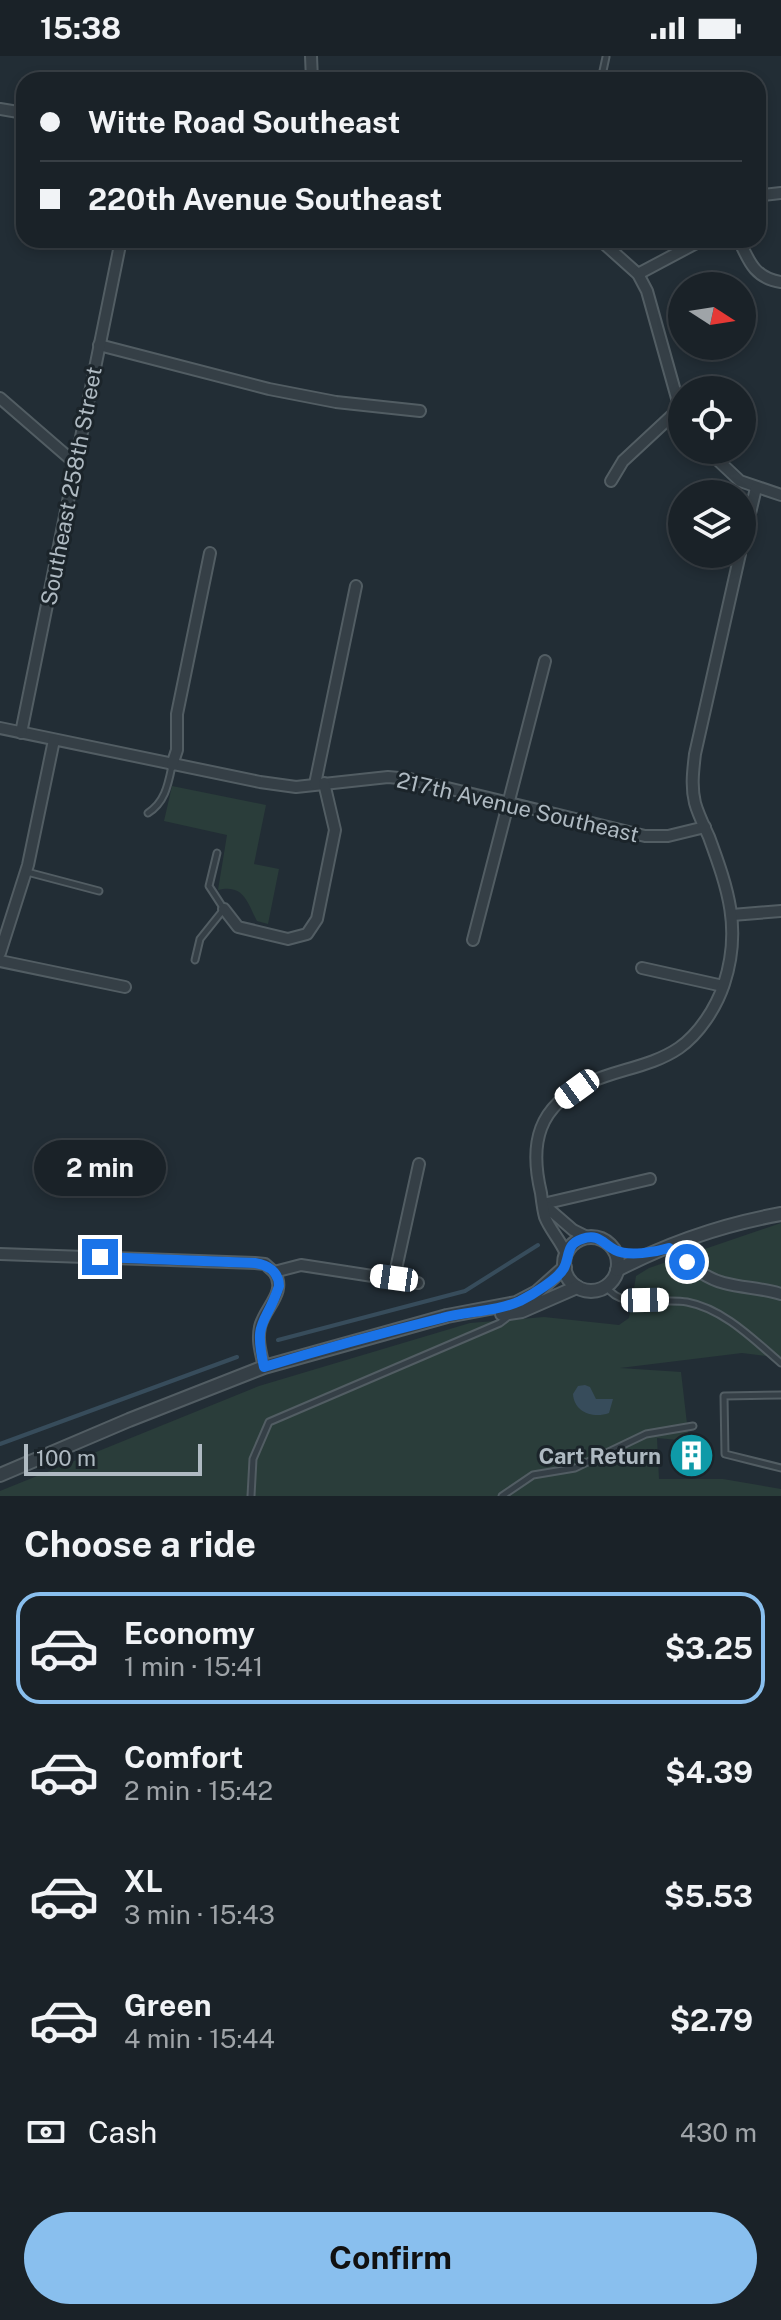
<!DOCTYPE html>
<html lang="en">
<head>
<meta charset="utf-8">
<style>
  :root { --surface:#1a2228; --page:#272f34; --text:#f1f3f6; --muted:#9fa4a8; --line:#383f45; --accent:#89bfee }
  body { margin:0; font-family:"Public Sans",sans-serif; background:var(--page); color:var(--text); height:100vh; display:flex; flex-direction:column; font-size:30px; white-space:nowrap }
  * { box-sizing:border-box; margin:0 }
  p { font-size:26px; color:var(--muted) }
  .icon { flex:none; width:44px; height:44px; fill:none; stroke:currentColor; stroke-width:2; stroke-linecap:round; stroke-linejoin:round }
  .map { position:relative; height:1440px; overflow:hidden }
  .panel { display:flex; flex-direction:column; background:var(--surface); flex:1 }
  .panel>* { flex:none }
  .banner { position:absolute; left:16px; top:16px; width:750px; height:176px; border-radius:24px; box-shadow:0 4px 12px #0003,0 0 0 2px var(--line); display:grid; align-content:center; height:176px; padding:0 24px; background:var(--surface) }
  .needle { width:52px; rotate:102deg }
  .fabs { position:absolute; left:668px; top:216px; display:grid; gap:16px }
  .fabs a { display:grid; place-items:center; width:88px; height:88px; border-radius:50%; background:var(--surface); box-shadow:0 4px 12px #0003,0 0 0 2px var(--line); font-size:40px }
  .scale { position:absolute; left:24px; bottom:20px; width:178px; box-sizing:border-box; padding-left:8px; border:4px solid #afbac2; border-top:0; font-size:22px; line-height:28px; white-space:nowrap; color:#afbac2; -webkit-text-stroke:6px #1b242a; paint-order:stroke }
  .end { position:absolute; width:36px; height:36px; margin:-18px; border:10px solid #1a73e8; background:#fff; box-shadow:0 0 0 4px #fff }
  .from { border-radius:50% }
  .bubble { position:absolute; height:56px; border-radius:28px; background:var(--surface); box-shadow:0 4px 12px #0003,0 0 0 2px var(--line); font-size:26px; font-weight:700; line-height:56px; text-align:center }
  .car { position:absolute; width:24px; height:48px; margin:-24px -12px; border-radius:10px; box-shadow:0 0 6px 2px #0007; background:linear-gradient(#fff 24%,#345 0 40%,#fff 0 76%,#345 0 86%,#fff 0) }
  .banner b { display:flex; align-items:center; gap:28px; height:76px; font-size:30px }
  .banner b+b { border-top:2px solid var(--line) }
  .banner i { width:20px; height:20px; background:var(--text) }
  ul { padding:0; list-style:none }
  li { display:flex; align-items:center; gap:24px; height:112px; margin:0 16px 12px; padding:0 8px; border:4px solid transparent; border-radius:24px }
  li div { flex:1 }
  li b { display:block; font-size:30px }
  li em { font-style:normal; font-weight:700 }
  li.on { border-color:var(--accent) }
  li>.icon { width:72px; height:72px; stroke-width:1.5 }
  h2 { padding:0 24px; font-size:36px; line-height:96px }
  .pay { display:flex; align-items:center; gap:20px; height:88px; padding:0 24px; font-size:30px }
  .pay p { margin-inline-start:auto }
  .cta { display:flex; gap:16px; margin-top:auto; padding:16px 24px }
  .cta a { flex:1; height:92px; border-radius:48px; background:var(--accent); color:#111; font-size:32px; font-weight:700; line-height:92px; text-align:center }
  .status { display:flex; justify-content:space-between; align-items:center; height:56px; padding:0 40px; background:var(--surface); direction:ltr }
  .status svg { height:22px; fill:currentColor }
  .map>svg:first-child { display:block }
</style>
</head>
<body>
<div class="status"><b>15:38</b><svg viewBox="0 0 49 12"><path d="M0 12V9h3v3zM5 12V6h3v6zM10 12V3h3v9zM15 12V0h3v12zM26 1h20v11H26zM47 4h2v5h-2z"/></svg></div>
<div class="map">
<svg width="781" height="1440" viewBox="0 0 781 1440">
  <rect width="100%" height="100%" fill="#222d35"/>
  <g fill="#2a3d3a">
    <path d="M172,730L266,749L254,808L279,813L268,868L257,865C247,846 244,828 218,834L227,779L164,765Z"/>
    <polygon points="781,1167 781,1302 742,1297 620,1312 681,1316 689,1385 657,1382 659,1423 723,1423 781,1433 781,1440 0,1440 0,1435 259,1330 470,1267 544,1261 619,1269 629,1262 636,1220 649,1212"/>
  </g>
  <path fill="#374c5b" d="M585,1329L590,1331L596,1343H613L609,1357C593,1363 574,1356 573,1338L578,1330Z"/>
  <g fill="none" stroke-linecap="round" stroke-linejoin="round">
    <g stroke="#374c5b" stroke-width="4">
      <polyline points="278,1284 465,1235 538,1189"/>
      <polyline points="0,1388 237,1301"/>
    </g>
    <defs>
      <g id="service">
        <polyline points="601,24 606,1"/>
        <path d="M148,757C165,746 168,729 172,710"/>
        <polyline points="27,816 99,835"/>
        <polyline points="195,904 200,883 224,853 209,830 217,797"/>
        <path d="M606,1230C621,1255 661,1241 687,1246C724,1253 754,1284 781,1307"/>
        <polyline points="781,1339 724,1340 725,1398 781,1412"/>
        <polyline points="251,1440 253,1403 269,1366 500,1267 509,1260"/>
        <polyline points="502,1440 533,1419 575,1412 646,1378 693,1370"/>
      </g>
      <g id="minor">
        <polyline points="311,0 312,24"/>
        <polyline points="0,53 24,57"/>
        <polyline points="758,126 763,139"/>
        <polyline points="758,142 763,139 781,137"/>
        <polyline points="600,184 638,218 647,235 682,360"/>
        <path d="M739,184C749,206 755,222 781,226"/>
        <polyline points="638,218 702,184"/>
        <polyline points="99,289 269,333 336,346 420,355"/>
        <polyline points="0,342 75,407"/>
        <polyline points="707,394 740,425 781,439"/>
        <polyline points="611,425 623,405 679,353"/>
        <polyline points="742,491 756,432"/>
        <polyline points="0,672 260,726 296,731 388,721 410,723 645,780 668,780 705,771"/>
        <polyline points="21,677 121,184"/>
        <polyline points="172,709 177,694 177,658 210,497"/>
        <polyline points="315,728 356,530"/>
        <polyline points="224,853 238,871 288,883 307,878 317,863 335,774 324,727"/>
        <polyline points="732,859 781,855"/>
        <polyline points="473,884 545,605"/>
        <polyline points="0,897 28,809 54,684"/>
        <polyline points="0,905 125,931"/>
        <polyline points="642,912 723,930"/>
        <polyline points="543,1148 650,1123"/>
        <polyline points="543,1148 573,1174 587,1181"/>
        <path d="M669,1192C686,1205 703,1222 724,1227C743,1232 762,1232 781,1238"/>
        <polyline points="0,1198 255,1207 265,1208 274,1216 301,1209 418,1227"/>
        <path d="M566,1198C561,1185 550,1174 545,1161C543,1154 542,1145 541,1137C529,1087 538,1050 588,1027C618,1013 651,1011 679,992C699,978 716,952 724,928C742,873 728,833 709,781C704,770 698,758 695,747C691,731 693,715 695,698L740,498"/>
        <polyline points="394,1222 419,1108"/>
        <path d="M264,1311C261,1297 257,1285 260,1271C264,1252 288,1236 274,1216"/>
      </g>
      <g id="tertiary">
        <circle cx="591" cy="1208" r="27"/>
        <path d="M617,1214C667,1188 725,1168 781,1158"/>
        <polyline points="502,1258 522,1255 577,1231"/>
        <polyline points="0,1419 129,1364 264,1311 447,1260 516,1247 537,1236 565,1211"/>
      </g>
    </defs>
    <use href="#service" stroke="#525d63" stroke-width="9"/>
    <use href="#minor" stroke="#525d63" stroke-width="14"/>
    <use href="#tertiary" stroke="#525d63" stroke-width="16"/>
    <use href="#service" stroke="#353f46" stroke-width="5"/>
    <use href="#minor" stroke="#353f46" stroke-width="10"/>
    <use href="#tertiary" stroke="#353f46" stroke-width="12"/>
  </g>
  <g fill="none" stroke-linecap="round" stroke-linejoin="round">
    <path stroke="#1a73e8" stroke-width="10" d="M100,1201L255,1207C268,1209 279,1216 279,1230C266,1270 253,1262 264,1311C323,1293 382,1277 442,1262C467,1255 496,1256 520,1245C532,1239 558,1223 564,1212C570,1200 566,1188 582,1183C599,1177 603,1188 615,1194C628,1201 656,1196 669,1192L687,1206"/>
  </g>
  <defs>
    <symbol id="building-disc" viewBox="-11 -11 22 22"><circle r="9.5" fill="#0f9aa8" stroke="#1b242a"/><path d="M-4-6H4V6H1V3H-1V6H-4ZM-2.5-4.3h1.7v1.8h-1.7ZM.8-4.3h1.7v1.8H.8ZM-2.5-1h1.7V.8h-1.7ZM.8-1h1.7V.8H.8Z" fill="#fff"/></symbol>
  </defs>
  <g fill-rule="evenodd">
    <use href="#building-disc" x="666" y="1374" width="51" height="51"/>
  </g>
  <g text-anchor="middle" stroke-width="6" stroke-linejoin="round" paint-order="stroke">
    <g font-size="22" fill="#afbac2" stroke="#1b242a">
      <text transform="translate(71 430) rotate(-79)" y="8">Southeast 258th Street</text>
      <text transform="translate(518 751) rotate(13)" y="8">217th Avenue Southeast</text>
    </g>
    <g font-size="22" font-weight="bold" fill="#afbac2" stroke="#1b242a" text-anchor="end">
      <text x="661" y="1408">Cart Return</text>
    </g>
  </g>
</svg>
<div class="fabs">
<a><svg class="needle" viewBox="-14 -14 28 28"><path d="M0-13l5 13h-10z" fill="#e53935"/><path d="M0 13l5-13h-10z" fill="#9fa4a8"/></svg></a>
<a><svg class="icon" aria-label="locate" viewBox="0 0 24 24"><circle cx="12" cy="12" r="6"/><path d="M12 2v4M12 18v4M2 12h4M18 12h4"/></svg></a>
<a><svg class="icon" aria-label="layers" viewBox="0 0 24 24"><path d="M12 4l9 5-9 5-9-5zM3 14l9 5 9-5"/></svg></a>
</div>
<div class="scale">100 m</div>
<i class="end from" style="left:687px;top:1206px"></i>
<i class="end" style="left:100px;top:1201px"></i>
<div class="bubble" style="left:34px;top:1084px;width:132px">2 min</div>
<i class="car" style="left:577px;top:1033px;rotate:234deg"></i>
<i class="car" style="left:394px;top:1222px;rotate:278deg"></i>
<i class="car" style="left:645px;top:1244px;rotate:89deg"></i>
<div class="banner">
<b><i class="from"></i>Witte Road Southeast</b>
<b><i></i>220th Avenue Southeast</b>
</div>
</div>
<section class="panel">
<h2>Choose a ride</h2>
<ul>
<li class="on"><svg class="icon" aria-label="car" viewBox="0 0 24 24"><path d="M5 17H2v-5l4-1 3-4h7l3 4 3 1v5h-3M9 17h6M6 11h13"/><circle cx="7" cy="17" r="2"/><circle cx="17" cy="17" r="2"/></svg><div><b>Economy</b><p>1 min · 15:41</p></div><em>$3.25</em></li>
<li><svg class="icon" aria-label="car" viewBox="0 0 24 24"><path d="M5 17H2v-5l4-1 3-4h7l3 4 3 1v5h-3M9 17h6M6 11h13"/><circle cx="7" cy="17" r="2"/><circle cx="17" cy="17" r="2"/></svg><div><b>Comfort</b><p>2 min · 15:42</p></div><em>$4.39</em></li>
<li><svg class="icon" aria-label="car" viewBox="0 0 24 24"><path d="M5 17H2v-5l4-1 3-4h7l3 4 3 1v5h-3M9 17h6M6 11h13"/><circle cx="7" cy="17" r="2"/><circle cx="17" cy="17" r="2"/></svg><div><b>XL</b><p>3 min · 15:43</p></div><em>$5.53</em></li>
<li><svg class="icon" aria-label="car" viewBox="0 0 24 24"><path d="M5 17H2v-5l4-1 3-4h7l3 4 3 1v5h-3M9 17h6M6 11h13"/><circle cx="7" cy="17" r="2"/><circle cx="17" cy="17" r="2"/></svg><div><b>Green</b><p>4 min · 15:44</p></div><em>$2.79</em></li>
</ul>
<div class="pay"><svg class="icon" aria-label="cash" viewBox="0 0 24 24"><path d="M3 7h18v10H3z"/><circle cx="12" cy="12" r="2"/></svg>Cash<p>430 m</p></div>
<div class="cta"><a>Confirm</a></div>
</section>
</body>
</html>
